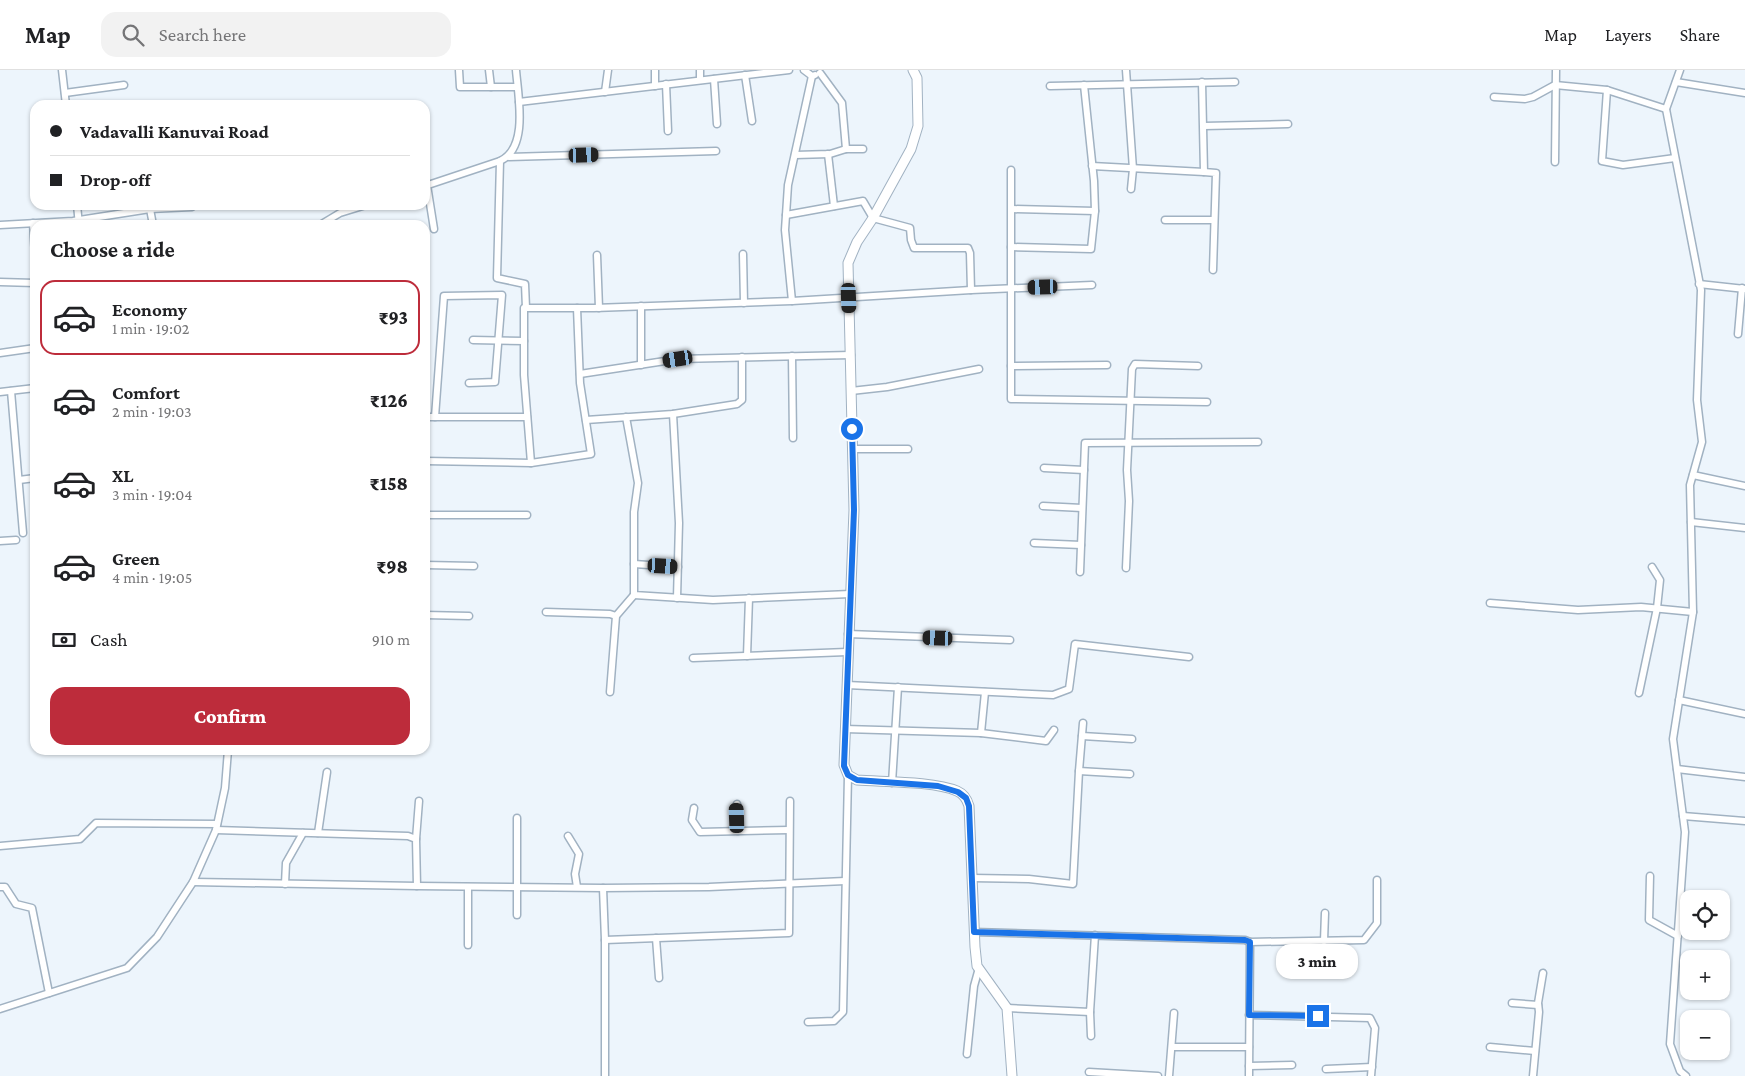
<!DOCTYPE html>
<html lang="en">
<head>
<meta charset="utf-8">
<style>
  :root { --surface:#fff; --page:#f2f2f2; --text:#202124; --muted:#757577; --line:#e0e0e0; --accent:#bd2c3b }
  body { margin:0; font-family:"Crimson Pro",serif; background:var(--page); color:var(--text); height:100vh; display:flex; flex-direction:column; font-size:19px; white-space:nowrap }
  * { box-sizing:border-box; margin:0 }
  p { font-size:16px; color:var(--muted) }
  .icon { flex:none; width:28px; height:28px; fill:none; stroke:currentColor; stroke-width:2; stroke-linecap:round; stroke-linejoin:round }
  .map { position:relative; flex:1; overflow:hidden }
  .side { position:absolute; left:30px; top:150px; width:400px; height:535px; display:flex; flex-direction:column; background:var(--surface); border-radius:15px; box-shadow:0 1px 4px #0004 }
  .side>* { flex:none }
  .banner { position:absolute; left:30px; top:30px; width:400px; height:110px; border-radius:15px; box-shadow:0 1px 4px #0004; display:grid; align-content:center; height:110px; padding:0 20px; background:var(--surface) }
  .buttons { position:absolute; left:1680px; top:820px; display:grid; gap:10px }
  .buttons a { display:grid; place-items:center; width:50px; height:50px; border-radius:10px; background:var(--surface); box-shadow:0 1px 4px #0004; font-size:25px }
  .end { position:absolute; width:22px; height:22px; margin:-11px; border:6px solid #1a73e8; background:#fff; box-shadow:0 0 0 2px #fff }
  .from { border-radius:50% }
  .bubble { position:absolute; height:35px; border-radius:15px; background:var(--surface); box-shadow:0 1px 4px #0004; font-size:16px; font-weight:800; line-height:35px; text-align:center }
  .car { position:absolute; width:15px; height:30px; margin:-15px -8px; border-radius:6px; box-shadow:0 0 4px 1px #0007; background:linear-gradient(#222 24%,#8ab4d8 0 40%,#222 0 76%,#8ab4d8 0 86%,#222 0) }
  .banner b { display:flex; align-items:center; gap:18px; height:48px; font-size:19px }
  .banner b+b { border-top:1px solid var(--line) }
  .banner i { width:12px; height:12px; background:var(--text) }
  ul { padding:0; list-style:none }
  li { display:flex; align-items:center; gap:15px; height:75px; margin:0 10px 8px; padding:0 10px; border:2px solid transparent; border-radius:15px }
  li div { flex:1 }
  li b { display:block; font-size:19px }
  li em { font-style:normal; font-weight:800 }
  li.current { border-color:var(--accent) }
  li>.icon { width:45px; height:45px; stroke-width:1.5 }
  h2 { padding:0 20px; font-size:22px; line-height:60px }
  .pay { display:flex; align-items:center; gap:12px; height:55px; padding:0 20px; font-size:19px }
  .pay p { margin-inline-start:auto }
  .primary-button { display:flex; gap:10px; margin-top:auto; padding:10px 20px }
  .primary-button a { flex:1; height:58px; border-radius:15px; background:var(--accent); color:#fff; font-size:20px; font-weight:800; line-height:58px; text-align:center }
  header { display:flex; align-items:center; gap:30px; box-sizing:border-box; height:70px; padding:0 25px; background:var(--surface); border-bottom:1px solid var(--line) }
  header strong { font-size:24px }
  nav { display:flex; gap:28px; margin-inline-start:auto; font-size:18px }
  .search { width:350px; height:45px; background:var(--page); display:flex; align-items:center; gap:12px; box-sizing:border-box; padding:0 18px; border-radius:15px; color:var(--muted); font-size:19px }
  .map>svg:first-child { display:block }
</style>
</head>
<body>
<header>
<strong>Map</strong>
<div class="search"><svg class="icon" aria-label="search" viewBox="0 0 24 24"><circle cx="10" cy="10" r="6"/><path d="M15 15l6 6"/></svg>Search here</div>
<nav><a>Map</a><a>Layers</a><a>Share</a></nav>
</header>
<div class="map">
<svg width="1745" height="1006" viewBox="0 0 1745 1006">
  <rect width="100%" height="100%" fill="#edf5fc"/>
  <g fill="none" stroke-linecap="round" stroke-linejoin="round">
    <defs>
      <g id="street">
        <polyline points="62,0 66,35"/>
        <polyline points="459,0 460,17 517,17"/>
        <polyline points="489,0 491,17"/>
        <path d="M516,0C518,26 529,78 500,91L497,208L525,214L526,238"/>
        <polyline points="804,0 812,6 815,5"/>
        <polyline points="1126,0 1133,99 1131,119"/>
        <polyline points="1680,0 1666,39 1701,220 1697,330 1702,372 1690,415 1693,542 1673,669 1685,762 1670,974 1680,1001 1686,1006"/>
        <polyline points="820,3 842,33 846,79"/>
        <polyline points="745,5 752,51"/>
        <polyline points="714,9 717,54"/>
        <polyline points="700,10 700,0"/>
        <polyline points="1202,12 1204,102 1216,103 1213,200"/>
        <polyline points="1676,12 1745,23"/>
        <polyline points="666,14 668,61"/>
        <polyline points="655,16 655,0"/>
        <polyline points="1050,16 1235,12"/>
        <polyline points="1607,20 1602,91 1623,95 1675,88"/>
        <polyline points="605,22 608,0"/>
        <polyline points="65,23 124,15"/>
        <polyline points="1494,27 1525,29 1533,27 1555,15 1607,20 1666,39"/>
        <polyline points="519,32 789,0"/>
        <polyline points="1204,56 1288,54"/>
        <polyline points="828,84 834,136"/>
        <polyline points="795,85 830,84 846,79 863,79"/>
        <polyline points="509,87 716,81"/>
        <polyline points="1555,92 1556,0"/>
        <polyline points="1092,96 1204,102"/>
        <polyline points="1011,100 1011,329 1207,332"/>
        <polyline points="427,115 434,159"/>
        <polyline points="425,116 500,91"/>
        <polyline points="77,135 79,155"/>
        <polyline points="150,139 153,155"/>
        <polyline points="1012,139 1095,141"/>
        <polyline points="786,145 863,131 873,148 910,158 911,170 914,178 968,178 970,183 971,220"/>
        <polyline points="1165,150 1214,150"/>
        <polyline points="33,153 35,185"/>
        <polyline points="0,155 73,151 150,139 192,137"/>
        <polyline points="320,155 340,143 366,135"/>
        <polyline points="1011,177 1091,179 1095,141 1094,111 1084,15"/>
        <polyline points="743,184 744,233"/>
        <polyline points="597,185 599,238"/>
        <polyline points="0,212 35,213"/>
        <polyline points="1699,214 1745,219"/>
        <polyline points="792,231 971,220 1092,215"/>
        <polyline points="641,236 641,295"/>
        <polyline points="1738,264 1742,218"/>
        <polyline points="473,270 524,271"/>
        <polyline points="0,283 35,278"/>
        <polyline points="792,286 793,368"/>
        <polyline points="1011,296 1107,295"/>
        <polyline points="580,304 678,289 851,285"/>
        <polyline points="11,321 23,463"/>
        <polyline points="851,321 887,317 979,299"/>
        <polyline points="0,322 35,318"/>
        <polyline points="673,344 679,453 677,528"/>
        <polyline points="425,347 527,347"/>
        <polyline points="435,347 444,226 502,225 495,312 469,313"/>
        <polyline points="626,347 638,413 634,442 634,525 713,530 850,524"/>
        <polyline points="586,350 673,344 737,334 742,330 742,287"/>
        <polyline points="852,379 908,379"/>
        <polyline points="425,391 531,393 591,384 580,313 577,238"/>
        <polyline points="531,393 524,305 524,238 594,238 792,231 785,160 788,115 812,6"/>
        <polyline points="1044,398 1084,400"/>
        <polyline points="1693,405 1745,416"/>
        <polyline points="19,410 35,408"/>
        <polyline points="1043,436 1082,438"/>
        <polyline points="425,445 527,445"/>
        <polyline points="1691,452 1745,458"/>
        <polyline points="0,471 16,470"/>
        <polyline points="1034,473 1081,475"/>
        <polyline points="634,494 678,497"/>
        <polyline points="425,495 474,496"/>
        <polyline points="1126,498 1129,431 1127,400 1132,299 1135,294 1198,296"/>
        <polyline points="1080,502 1085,373 1258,372"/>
        <polyline points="1490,533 1578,540 1641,537 1693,542"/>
        <polyline points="546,542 610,544 616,546"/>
        <polyline points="425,545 469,546"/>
        <polyline points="848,564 1010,570"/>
        <polyline points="747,586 749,528"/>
        <polyline points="693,588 847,582"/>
        <polyline points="847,615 1053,625 1069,619 1075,574 1189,587"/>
        <polyline points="610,622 616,546 634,525"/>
        <polyline points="1639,623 1657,538 1660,510 1652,497"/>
        <polyline points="1679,630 1745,644"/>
        <polyline points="845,659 981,663 1046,671 1054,660"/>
        <polyline points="981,663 985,622"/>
        <polyline points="1082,666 1132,669"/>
        <polyline points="1677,699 1745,707"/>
        <polyline points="1079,701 1130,704"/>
        <polyline points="892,713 898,617"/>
        <polyline points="737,734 738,761"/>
        <polyline points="694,738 692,750 700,762 789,760"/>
        <polyline points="1683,746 1745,751"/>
        <polyline points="517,748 517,845"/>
        <polyline points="216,760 408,766 416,769 417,816"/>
        <polyline points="318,763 327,702"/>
        <polyline points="568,766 579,784 575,804 577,817"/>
        <polyline points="416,769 419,731"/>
        <polyline points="0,776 80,769 96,753 217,754"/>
        <polyline points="1650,806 1649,850 1678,866"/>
        <polyline points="972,808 1029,809 1073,814 1079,701 1083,653"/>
        <polyline points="193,812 417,816 603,818 709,817 845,811"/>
        <polyline points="285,814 286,793 303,763"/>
        <polyline points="0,817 5,817 16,834 32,838 49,923"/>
        <polyline points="468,817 468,875"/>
        <polyline points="603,818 605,870 605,1006"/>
        <polyline points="974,862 1245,870 1250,872 1364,870 1377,853 1377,810"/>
        <polyline points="656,868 659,908"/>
        <polyline points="605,870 789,863 790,731"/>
        <polyline points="1324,871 1325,843"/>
        <polyline points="1512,933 1538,935"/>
        <polyline points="1007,938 1090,942 1095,865"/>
        <polyline points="0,939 127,898 157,867 193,812 216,760 225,718 228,680"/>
        <polyline points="1090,942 1091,966"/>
        <polyline points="1249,945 1370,948 1375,958 1371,1006"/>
        <polyline points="808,952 834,951 843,942 848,705"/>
        <polyline points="1172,977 1249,977"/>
        <polyline points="1490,977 1535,981"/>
        <polyline points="967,984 974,916 979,898"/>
        <polyline points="1249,996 1292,995"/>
        <polyline points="1326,999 1372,997"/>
        <polyline points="1089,1002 1158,1006"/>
        <polyline points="1169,1006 1174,943"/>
        <polyline points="1249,1006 1250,872"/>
        <polyline points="1533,1006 1539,942 1538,933 1543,903"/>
      </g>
      <path id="secondary" d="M913,0L917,8L918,56L911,79L873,148L857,172L848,193L854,440L844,695L848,705L857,710C883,712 934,711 957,721C964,724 967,729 969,736L975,877L977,896L1007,938L1012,1006"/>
    </defs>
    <use href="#street" stroke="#a1b2c2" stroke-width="9"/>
    <use href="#secondary" stroke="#a1b2c2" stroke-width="11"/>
    <use href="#street" stroke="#fff" stroke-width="6"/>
    <use href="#secondary" stroke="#fff" stroke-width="9"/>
  </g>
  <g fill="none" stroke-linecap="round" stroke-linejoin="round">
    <polyline stroke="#1a73e8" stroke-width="6" points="852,359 854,440 844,696 848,705 857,710 938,716 958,722 966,728 969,736 974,862 1245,870 1250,872 1249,945 1318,946"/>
  </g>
</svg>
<div class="buttons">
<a><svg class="icon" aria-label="locate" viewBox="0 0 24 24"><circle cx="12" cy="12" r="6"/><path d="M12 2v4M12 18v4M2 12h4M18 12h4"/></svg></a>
<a>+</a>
<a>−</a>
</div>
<i class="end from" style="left:852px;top:359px"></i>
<i class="end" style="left:1318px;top:946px"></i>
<div class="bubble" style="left:1276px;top:874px;width:82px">3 min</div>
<i class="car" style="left:584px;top:85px;rotate:88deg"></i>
<i class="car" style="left:1043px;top:217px;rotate:268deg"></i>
<i class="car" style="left:849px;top:228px;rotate:178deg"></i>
<i class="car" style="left:678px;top:289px;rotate:261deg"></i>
<i class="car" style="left:663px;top:496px;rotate:93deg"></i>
<i class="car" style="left:938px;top:568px;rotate:272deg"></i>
<i class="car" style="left:737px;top:748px;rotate:358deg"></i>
<div class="banner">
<b><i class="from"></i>Vadavalli Kanuvai Road</b>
<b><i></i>Drop-off</b>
</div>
<section class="side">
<h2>Choose a ride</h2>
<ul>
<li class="current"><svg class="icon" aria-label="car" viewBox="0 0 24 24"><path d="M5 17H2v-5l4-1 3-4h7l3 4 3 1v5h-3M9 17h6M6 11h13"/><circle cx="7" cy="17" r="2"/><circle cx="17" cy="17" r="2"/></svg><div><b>Economy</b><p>1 min · 19:02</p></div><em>₹93</em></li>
<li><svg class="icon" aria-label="car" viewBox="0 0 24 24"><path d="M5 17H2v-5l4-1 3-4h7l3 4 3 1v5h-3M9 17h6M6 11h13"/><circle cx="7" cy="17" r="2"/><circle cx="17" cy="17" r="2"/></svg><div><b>Comfort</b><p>2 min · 19:03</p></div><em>₹126</em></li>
<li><svg class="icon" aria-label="car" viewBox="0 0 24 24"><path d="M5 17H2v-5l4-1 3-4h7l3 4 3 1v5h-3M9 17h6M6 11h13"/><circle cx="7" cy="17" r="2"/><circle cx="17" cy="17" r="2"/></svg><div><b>XL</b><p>3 min · 19:04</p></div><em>₹158</em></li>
<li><svg class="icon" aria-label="car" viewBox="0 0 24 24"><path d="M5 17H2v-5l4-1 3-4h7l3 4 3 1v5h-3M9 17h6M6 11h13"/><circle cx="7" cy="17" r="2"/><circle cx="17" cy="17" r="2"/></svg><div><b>Green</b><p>4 min · 19:05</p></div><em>₹98</em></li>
</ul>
<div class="pay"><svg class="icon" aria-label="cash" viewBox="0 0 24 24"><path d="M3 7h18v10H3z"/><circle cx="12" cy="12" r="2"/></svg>Cash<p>910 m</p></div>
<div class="primary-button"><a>Confirm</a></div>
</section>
</div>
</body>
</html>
